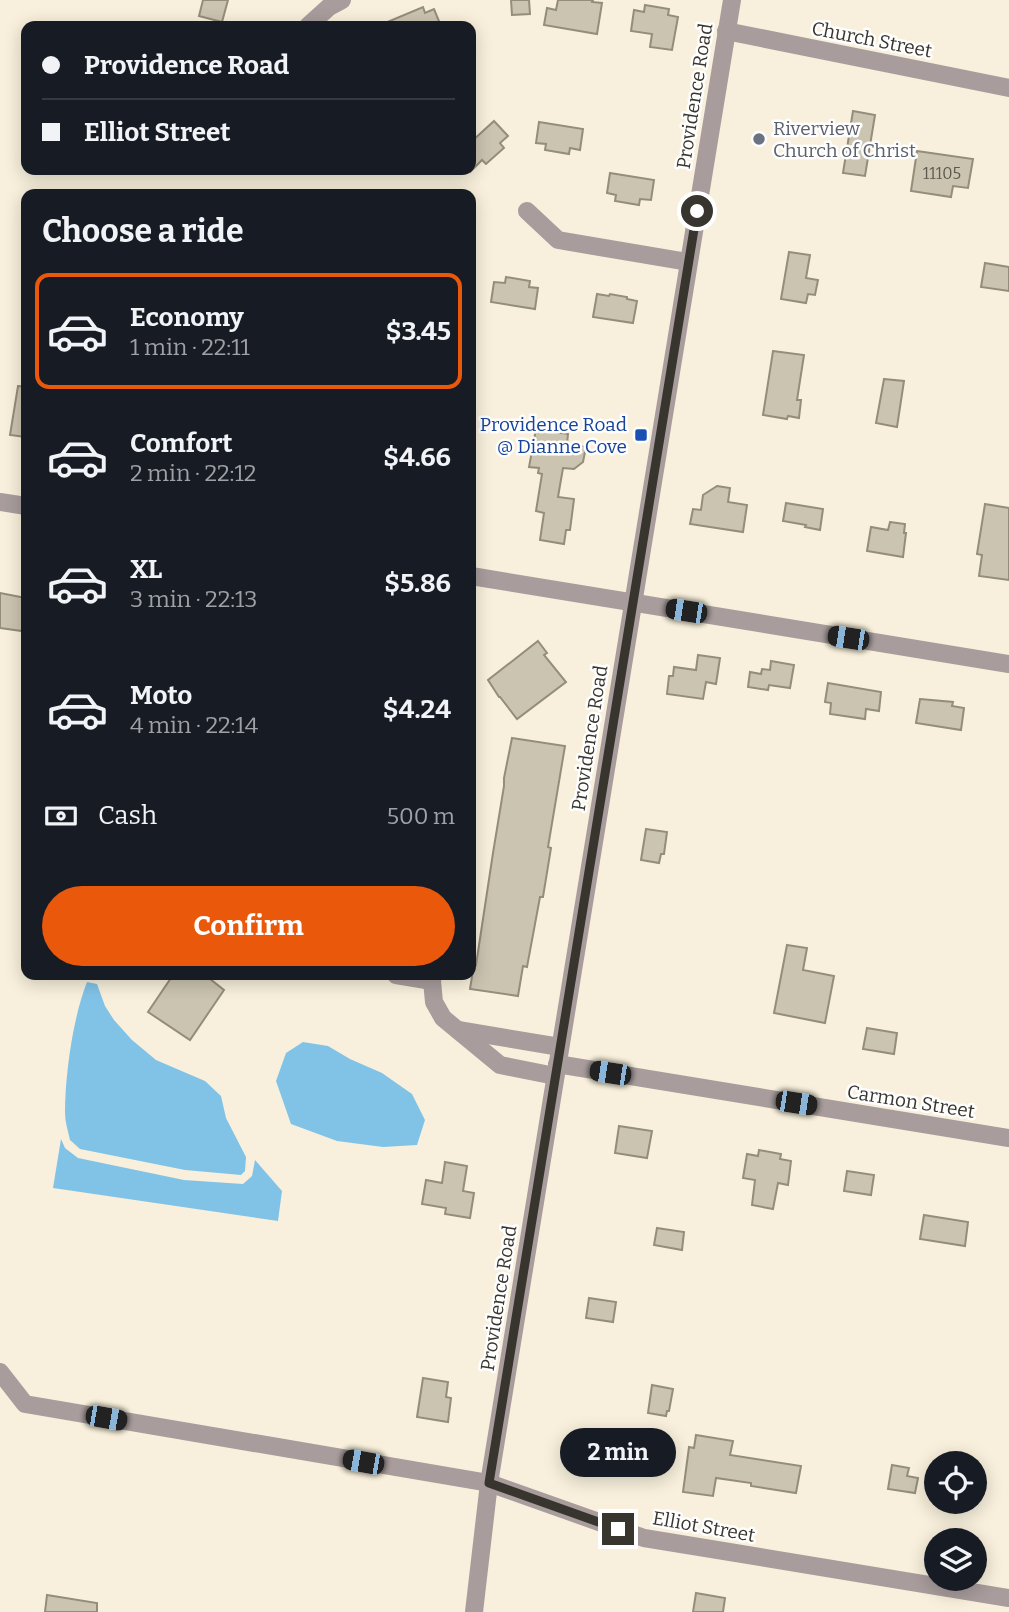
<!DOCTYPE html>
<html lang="en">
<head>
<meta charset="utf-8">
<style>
  :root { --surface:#171b24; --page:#242831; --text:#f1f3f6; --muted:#9ea1a6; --line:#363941; --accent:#ea580c }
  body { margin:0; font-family:Bitter,serif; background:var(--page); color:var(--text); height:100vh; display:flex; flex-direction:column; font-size:26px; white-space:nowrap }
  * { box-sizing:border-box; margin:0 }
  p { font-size:23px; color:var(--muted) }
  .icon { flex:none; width:38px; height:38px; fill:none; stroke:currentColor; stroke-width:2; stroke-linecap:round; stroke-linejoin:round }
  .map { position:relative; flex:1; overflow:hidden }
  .panel { position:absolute; left:21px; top:189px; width:455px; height:791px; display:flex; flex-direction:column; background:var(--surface); border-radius:14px; box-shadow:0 4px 18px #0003 }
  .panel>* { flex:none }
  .top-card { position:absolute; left:21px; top:21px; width:455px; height:154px; border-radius:14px; box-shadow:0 4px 18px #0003; display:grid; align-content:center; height:154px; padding:0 21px; background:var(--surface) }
  .buttons { position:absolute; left:924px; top:1451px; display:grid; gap:14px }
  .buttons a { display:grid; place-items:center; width:63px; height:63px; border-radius:50%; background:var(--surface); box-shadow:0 4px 18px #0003; font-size:35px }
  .end { position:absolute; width:32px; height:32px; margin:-16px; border:9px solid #38352e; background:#fff; box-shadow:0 0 0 4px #fff }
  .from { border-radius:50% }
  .bubble { position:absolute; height:49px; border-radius:24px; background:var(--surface); box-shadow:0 4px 18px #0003; font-size:23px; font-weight:700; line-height:49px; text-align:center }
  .car { position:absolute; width:21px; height:42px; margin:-21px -10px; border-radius:9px; box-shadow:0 0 5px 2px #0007; background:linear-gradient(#222 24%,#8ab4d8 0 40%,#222 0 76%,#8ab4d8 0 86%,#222 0) }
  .top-card b { display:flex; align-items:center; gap:24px; height:66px; font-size:26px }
  .top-card b+b { border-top:2px solid var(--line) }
  .top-card i { width:18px; height:18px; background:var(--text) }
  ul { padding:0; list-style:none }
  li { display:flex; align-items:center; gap:21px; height:116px; margin:0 14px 10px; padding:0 7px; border:4px solid transparent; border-radius:14px }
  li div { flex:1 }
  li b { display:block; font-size:26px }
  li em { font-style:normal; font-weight:700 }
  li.selected { border-color:var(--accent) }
  li>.icon { width:63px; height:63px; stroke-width:1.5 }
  h2 { padding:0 21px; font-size:32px; line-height:84px }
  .pay { display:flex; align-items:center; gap:18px; height:77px; padding:0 21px; font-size:26px }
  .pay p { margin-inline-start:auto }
  .action { display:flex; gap:14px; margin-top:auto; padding:14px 21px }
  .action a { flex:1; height:80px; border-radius:42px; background:var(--accent); color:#fff; font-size:28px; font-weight:700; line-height:80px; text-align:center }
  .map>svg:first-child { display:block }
</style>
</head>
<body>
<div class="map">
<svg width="1009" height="1612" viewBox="0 0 1009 1612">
  <rect width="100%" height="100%" fill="#f8f0dc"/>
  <g fill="#81c3e7">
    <path d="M87,982L97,984L105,1006L114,1020L132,1040L156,1060L205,1081L221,1096L226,1118L246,1157L245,1171L241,1175L185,1170L80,1149L70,1140C68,1131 65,1122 65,1113C65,1075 73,1017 87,982Z"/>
    <polygon points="303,1042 328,1046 350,1059 382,1073 412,1094 425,1120 417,1145 383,1147 337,1141 291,1124 276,1081 286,1053"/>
    <polygon points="61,1139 65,1148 78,1158 184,1180 243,1184 252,1176 255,1160 282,1191 278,1221 53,1188"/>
  </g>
  <g fill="#cbc4b1" stroke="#948d7b" stroke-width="2">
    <polygon points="203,0 228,0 222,22 199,16"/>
    <polygon points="511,0 529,0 530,14 512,15"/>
    <polygon points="558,0 593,0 592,2 602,3 597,34 544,25 547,8 556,10"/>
    <polygon points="645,5 669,9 668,15 678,17 672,50 650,47 652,34 631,31 634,10 644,12"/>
    <polygon points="423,7 425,13 434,9 441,26 378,26"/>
    <polygon points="853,111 875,115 865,176 843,173"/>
    <polygon points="494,121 508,136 500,143 504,148 486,164 482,160 471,171 471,142"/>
    <polygon points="539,122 583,129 580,150 570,148 569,154 545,150 546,144 536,143"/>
    <polygon points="917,151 973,159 968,188 953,186 951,197 911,191"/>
    <polygon points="610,173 654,180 651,200 640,199 639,205 615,201 616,195 607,193"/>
    <polygon points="789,252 810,255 806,278 818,280 815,295 808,294 806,303 781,299"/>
    <polygon points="985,263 1009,267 1009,291 981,287"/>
    <polygon points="506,277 530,281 529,287 538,288 535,309 491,302 494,282 505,283"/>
    <polygon points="597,294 609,296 610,294 627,297 627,299 637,301 633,323 593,317"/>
    <polygon points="773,351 804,355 797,400 801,400 799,418 788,416 787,419 763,415"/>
    <polygon points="884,379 904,381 897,427 876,423"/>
    <polygon points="18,386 26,387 26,437 10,435"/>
    <polygon points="536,429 568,434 567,444 586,447 583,462 574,469 563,468 558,497 574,499 570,530 566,530 564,544 540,540 544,513 536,511 542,474 538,473 539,468 529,467"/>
    <polygon points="717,486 730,488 728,502 747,505 743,532 690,524 693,509 701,510 703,495"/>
    <polygon points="786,503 823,509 820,530 805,527 806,525 783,521"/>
    <polygon points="985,504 1009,508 1009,580 979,576 982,555 977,554"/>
    <polygon points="890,522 905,524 904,533 906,533 903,557 867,551 871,527 888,530"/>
    <polygon points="0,593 26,598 26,623 23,622 22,631 0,628"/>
    <polygon points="538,641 547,653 544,655 566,682 517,719 500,697 499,697 488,680"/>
    <polygon points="698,655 720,658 716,684 706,682 703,699 667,694 669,676 673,676 674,667 696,670"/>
    <polygon points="771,661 794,665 790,688 769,685 768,690 748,687 750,672 761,674 762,669 770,670"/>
    <polygon points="828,683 881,692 879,711 866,709 865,719 830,714 831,703 825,702"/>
    <polygon points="920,699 953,702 952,706 964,708 961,730 916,723"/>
    <polygon points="512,738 565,746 548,847 551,848 543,897 540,897 527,967 523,966 518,996 470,989 474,964 476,965 493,853 504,786 504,778"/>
    <polygon points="646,829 667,832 664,854 661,854 659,863 641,860"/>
    <polygon points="787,945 807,948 803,970 834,976 825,1023 774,1013"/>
    <polygon points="173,975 205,975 224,990 190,1040 148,1012"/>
    <polygon points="867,1028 897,1033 894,1054 863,1049"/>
    <polygon points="619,1126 652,1131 647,1158 615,1153"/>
    <polygon points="759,1150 781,1154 780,1159 791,1161 788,1185 778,1183 773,1209 752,1205 755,1180 743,1178 747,1154 758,1156"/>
    <polygon points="445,1162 467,1166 463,1191 474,1193 470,1218 445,1214 446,1208 422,1204 426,1180 442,1183"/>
    <polygon points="847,1171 874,1175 871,1195 844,1191"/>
    <polygon points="924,1215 968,1222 965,1246 920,1239"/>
    <polygon points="657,1228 684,1232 682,1250 654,1245"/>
    <polygon points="589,1298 616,1302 613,1322 586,1318"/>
    <polygon points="423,1378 448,1382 446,1397 451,1398 448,1422 417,1417"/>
    <polygon points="652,1385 673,1389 669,1411 667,1411 666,1416 648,1413"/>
    <polygon points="696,1435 733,1441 730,1455 801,1466 796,1493 751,1486 751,1483 716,1478 713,1496 683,1492 689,1447 694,1448"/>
    <polygon points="892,1465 909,1468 907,1476 918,1478 915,1493 888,1489"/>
    <polygon points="696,1593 725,1598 723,1612 693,1612"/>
    <polygon points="47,1595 97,1603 97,1612 45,1612"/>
  </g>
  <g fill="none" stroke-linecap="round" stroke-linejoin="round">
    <g stroke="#a89d9c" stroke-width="18">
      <polyline points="308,26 329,7 342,0"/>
      <polyline points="726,31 1009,88"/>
      <polyline points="527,211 558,240 688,262"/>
      <polyline points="0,502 26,506"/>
      <polyline points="471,576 1009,664"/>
      <polyline points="396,975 432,981"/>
      <polyline points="433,975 432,981 434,1002 443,1018 500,1065 555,1076"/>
      <polyline points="458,1030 560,1047"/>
      <polyline points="557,1064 1009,1138"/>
      <polyline points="0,1372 25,1404 489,1483 644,1538 1009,1598"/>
      <polyline points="474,1612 489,1483 732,0"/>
    </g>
  </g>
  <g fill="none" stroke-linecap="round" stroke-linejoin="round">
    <polyline stroke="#38352e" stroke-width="9" points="618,1529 489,1483 697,211"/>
  </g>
  <circle fill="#6b7280" stroke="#fefefe" stroke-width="2.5" cx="759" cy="139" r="7"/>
  <rect fill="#1a4fb4" stroke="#fefefe" stroke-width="2.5" x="634" y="428" width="14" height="14" rx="3.5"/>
  <g text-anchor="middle" stroke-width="5" stroke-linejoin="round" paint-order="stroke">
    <g font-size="16" fill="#5d594f">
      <text x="942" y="179">11105</text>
    </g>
    <g font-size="19" fill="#38352e" stroke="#fefefe">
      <text transform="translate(872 39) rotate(11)" y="7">Church Street</text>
      <text transform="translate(694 96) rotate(-81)" y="7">Providence Road</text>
      <text transform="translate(589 738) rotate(-81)" y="7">Providence Road</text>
      <text transform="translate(911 1101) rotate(9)" y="7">Carmon Street</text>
      <text transform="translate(498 1298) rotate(-81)" y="7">Providence Road</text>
      <text transform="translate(704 1526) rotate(10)" y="7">Elliot Street</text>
    </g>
    <g font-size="19" fill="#5b616d" stroke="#fefefe" text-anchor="start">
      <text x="773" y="135">Riverview<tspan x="773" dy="22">Church of Christ</tspan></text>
    </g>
    <g font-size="19" fill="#164399" stroke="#fefefe" text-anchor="end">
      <text x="627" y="431">Providence Road<tspan x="627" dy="22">@ Dianne Cove</tspan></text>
    </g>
  </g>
</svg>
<div class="buttons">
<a><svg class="icon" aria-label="locate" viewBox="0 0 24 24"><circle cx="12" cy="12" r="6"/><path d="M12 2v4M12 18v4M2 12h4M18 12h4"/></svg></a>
<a><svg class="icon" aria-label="layers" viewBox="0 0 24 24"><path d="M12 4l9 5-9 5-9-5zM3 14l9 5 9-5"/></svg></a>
</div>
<i class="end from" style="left:697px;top:211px"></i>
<i class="end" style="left:618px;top:1529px"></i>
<div class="bubble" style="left:560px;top:1428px;width:116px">2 min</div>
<i class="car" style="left:686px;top:611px;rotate:279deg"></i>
<i class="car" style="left:848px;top:638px;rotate:279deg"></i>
<i class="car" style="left:610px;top:1073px;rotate:279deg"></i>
<i class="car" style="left:796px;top:1103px;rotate:99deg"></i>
<i class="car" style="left:106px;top:1418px;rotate:100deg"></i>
<i class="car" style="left:363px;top:1462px;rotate:280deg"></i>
<div class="top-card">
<b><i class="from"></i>Providence Road</b>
<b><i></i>Elliot Street</b>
</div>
<section class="panel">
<h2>Choose a ride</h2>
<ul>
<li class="selected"><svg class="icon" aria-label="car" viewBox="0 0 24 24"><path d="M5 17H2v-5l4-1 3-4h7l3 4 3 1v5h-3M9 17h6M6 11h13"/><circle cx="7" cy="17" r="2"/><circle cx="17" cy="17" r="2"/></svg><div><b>Economy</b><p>1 min · 22:11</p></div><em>$3.45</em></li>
<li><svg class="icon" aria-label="car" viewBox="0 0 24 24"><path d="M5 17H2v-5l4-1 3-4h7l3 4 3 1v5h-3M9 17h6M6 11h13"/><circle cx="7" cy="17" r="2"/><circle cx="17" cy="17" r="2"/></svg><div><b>Comfort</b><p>2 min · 22:12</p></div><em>$4.66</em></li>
<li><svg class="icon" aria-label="car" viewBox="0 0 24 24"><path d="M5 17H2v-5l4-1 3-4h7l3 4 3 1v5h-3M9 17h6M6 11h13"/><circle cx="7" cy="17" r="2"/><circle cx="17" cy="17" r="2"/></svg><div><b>XL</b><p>3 min · 22:13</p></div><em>$5.86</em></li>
<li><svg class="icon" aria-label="car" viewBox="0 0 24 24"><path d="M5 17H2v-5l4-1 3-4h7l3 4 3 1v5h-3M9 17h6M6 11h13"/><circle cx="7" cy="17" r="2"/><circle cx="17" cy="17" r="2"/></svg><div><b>Moto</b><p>4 min · 22:14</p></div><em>$4.24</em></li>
</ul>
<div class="pay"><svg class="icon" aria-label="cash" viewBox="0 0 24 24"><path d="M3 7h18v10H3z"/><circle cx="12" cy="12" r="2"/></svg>Cash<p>500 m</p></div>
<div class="action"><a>Confirm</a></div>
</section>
</div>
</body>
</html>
